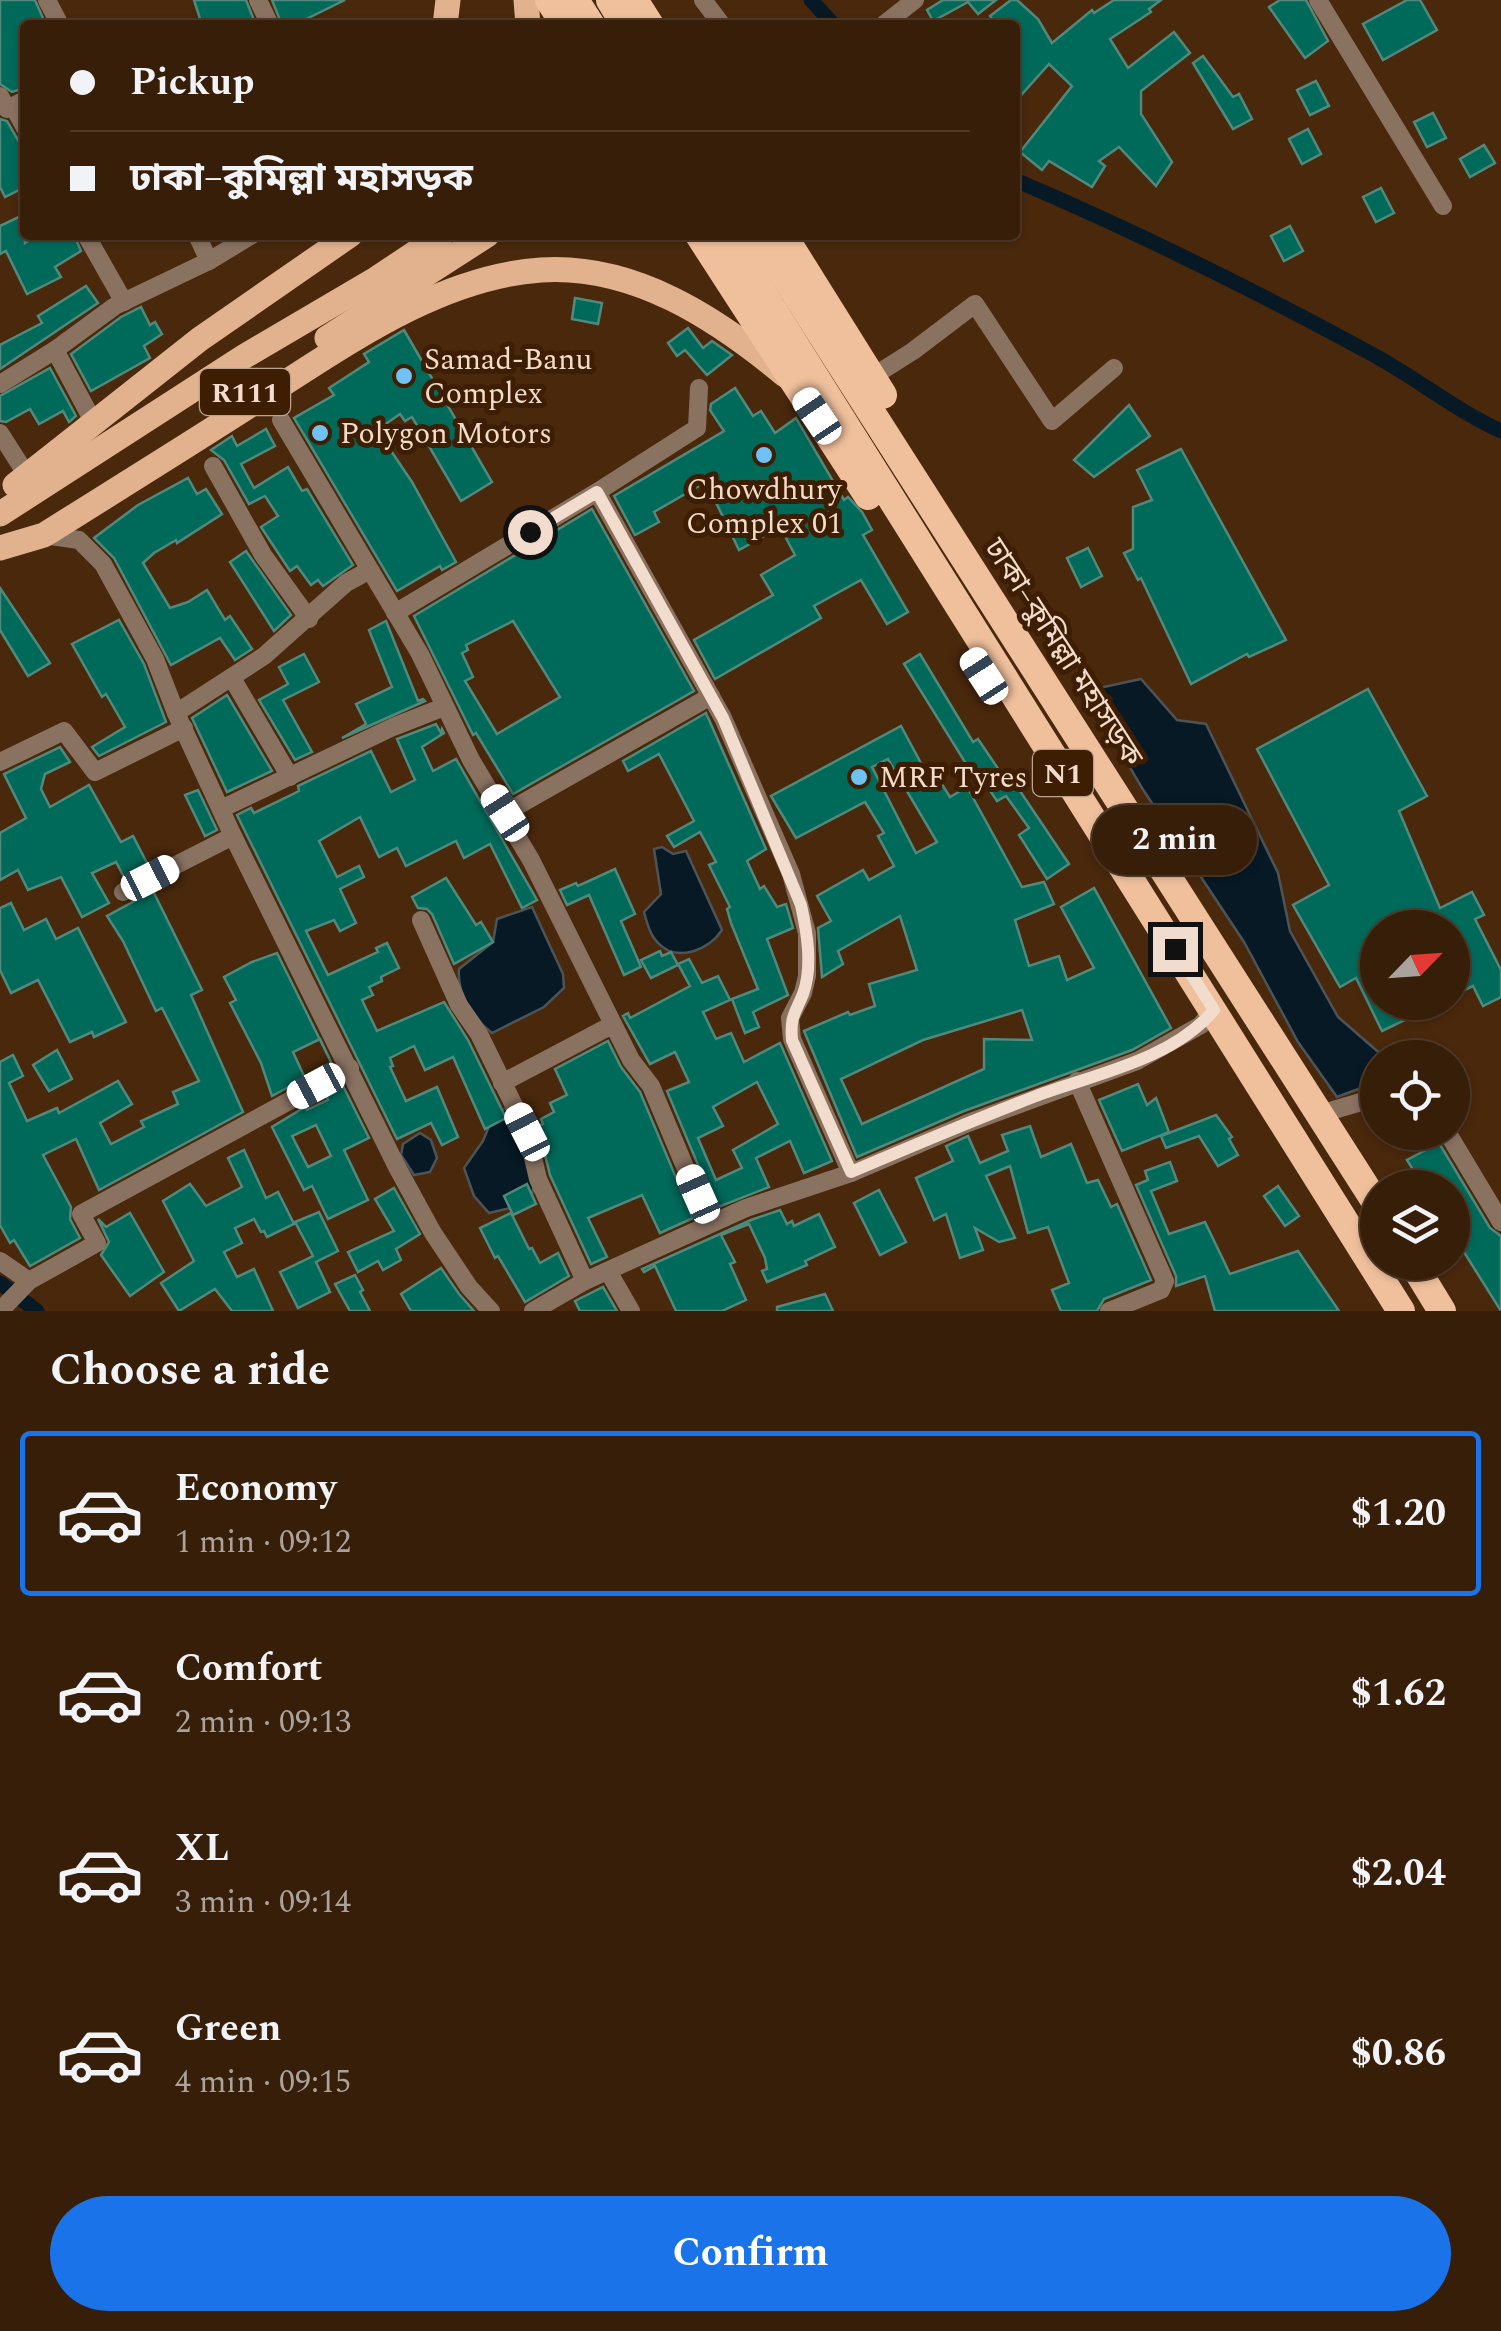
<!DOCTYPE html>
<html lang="en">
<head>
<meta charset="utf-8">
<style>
  :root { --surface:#371e09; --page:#3e2712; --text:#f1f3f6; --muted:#aaa29c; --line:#513c2a; --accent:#1a73e8 }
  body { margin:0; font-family:Spectral,"Noto Sans Bengali",serif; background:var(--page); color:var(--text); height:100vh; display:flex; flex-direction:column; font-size:38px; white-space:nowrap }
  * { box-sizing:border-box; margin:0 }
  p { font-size:32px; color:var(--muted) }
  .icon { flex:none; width:55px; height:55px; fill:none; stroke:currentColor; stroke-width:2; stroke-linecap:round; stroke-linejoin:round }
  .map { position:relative; height:1311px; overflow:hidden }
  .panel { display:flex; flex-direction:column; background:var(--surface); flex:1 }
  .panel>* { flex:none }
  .guide { position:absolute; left:20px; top:20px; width:1000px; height:220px; border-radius:10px; box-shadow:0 2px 8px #0004,0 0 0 2px var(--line); display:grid; align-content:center; height:220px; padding:0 50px; background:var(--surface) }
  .needle { width:65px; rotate:65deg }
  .controls { position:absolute; left:1360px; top:910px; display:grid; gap:20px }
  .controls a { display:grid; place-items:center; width:110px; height:110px; border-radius:50%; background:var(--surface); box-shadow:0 2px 8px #0004,0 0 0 2px var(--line); font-size:50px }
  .end { position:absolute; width:45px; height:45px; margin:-22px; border:12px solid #f2dccd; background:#111; box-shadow:0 0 0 5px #111 }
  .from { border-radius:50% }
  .bubble { position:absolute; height:70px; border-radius:35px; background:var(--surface); box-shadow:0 2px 8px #0004,0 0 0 2px var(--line); font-size:32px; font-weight:700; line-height:70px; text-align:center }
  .car { position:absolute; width:30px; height:60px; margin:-30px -15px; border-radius:12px; box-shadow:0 0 8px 2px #0007; background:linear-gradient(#fff 24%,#345 0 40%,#fff 0 76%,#345 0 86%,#fff 0) }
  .guide b { display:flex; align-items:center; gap:35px; height:95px; font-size:38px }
  .guide b+b { border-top:2px solid var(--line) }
  .guide i { width:25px; height:25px; background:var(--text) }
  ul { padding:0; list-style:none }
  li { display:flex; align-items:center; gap:30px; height:165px; margin:0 20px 15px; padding:0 30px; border:5px solid transparent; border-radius:10px }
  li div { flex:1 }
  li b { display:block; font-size:38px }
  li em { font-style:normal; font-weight:700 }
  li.current { border-color:var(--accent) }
  li>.icon { width:90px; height:90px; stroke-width:1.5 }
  h2 { padding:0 50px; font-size:45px; line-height:120px }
  .action { display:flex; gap:20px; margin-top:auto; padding:20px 50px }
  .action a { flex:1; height:115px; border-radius:60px; background:var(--accent); color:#fff; font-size:40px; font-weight:700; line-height:115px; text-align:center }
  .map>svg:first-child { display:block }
</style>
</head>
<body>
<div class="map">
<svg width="1501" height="1311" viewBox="0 0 1501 1311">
  <rect width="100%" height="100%" fill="#49280c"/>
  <g fill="#061925" stroke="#4d5457" stroke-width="2.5">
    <polygon points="1141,679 1177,720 1206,724 1278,873 1290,931 1338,1017 1384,1057 1378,1058 1377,1082 1337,1097 1298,1042 1244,942 1142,788 1085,691"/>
    <path d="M662,847L673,854L686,851L722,930C709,950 677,963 658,943C650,935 647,923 644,912L661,894L654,849Z"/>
    <path d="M532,907L563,974L564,988L544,1007L492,1033C471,1017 457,994 459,969L493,942L497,919Z"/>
    <polygon points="507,1108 513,1116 534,1184 532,1194 514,1207 489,1213 474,1196 464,1168 483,1141 494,1114"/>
    <polygon points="420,1133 431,1140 437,1158 430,1172 414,1175 401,1155 403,1144"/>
  </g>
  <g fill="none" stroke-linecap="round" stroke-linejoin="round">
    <g stroke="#061925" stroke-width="15">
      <polyline points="811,0 834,25"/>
      <path d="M1015,180C1137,232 1254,290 1370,353C1415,377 1455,410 1501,431"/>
      <polyline points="0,1283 37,1311"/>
    </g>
  </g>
  <g fill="#006a5a" stroke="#51897c" stroke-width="2.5" fill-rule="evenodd">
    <polygon points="0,0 35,0 46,25 25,25 25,88 12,92 0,84"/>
    <polygon points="194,0 246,0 256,25 202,25"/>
    <polygon points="272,0 345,0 294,25 282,25"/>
    <polygon points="943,0 996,0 978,14 968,2 933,21 927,10"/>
    <polygon points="1011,0 1017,0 1038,19 1052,43 1092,10 1094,13 1114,0 1161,0 1149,9 1151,12 1110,39 1128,68 1174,32 1190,53 1141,91 1141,114 1172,162 1156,186 1119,147 1099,161 1105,166 1092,187 1049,161 1042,170 1020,152 1072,86 1049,64 1015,102 1015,25 996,25 990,16"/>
    <polygon points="1280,0 1306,0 1328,41 1305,58 1269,7"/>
    <polygon points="1407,0 1420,0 1437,30 1383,60 1363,24"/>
    <polygon points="1203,56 1233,97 1239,94 1252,119 1233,129 1193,63"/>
    <polygon points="1316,81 1329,106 1310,115 1297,90"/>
    <polygon points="1433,113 1446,138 1427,147 1414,122"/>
    <polygon points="0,119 7,121 25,152 25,187 5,197 0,187"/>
    <polygon points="1308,129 1321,154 1302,164 1289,139"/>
    <polygon points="1484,145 1495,163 1470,177 1460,159"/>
    <polygon points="1381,188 1394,213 1376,222 1363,197"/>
    <polygon points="25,214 25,243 37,235 74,235 81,251 55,267 61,277 27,294 6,251 0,254 0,226"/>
    <polygon points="1290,226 1303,251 1284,261 1271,236"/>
    <polygon points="86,286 98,303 0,369 0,345 42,323 38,316"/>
    <polygon points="575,298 602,303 598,324 572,319"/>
    <polygon points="141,307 150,325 155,322 162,334 144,346 150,358 91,391 71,354 121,317"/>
    <polygon points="688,328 703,348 712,341 732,355 707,375 685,350 677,356 668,343"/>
    <polygon points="404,330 492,482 461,501 412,417 405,421 400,414 377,430 412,482 456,562 442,570 440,566 397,591 294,418 334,395 329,388 369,362 364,354"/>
    <polygon points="50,368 76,416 69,422 63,411 39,424 30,409 6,422 0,421 0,396"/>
    <polygon points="735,388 753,416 761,411 775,433 796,418 844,500 848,497 862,512 872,530 863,535 908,612 887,624 861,580 814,606 821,618 715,679 694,640 773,595 761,575 795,555 780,527 739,550 706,482 654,512 659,522 635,535 614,496 724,431 710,410 711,404"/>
    <polygon points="1129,405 1150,436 1094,477 1074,460"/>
    <polygon points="266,429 275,446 241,464 254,488 288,467 302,491 307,489 353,565 323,586 318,580 311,585 297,566 290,571 261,527 278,516 265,496 249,504 224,460 211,450 232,436 237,446"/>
    <polygon points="1181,449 1286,640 1249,657 1247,654 1191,684 1141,578 1138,580 1124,553 1133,549 1133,507 1152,500 1137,470"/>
    <polygon points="188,478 197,494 206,489 222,514 177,543 176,540 154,553 143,563 170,608 188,602 207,590 225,620 230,616 252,649 235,660 220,638 171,665 114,558 94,538 138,505"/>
    <path d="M592,509L694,691L513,794L476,733L473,735L414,616ZM513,621L560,697L497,734L465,681L473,677L462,653L468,650L466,645Z"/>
    <polygon points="1088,548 1102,576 1081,587 1067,558"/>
    <polygon points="246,551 291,615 274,631 230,562"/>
    <polygon points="0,588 50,663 28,676 0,630"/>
    <polygon points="119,620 144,664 166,722 99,756 92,747 125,727 106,694 102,697 72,644"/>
    <polygon points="386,621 418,701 423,699 425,701 342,738 366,724 356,704 392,687 369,630"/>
    <polygon points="304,654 319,682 283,700 312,752 295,760 259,700 288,684 279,667"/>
    <polygon points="920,654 973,742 978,739 1003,776 1008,773 1069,864 1047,879 1019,835 1029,828 1006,796 997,801 983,780 978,783 904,664"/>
    <polygon points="1368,689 1427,796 1399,811 1440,908 1472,892 1484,915 1475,919 1501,970 1501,997 1483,1006 1473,986 1452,996 1452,928 1378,928 1378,1002 1396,1002 1405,1020 1382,1031 1356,978 1340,987 1293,905 1329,885 1257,749"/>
    <polygon points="227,695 272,771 227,792 192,718"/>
    <polygon points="706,713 766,849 747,861 760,889 764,886 777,907 786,904 793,928 767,939 788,995 753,1012 759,1027 745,1033 732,999 758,989 731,923 727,909 730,907 709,865 716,862 700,832 674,847 667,836 694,821 659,754 628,771 623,761"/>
    <polygon points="436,724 441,733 442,729 444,733 422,747 433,771 456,759 537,900 522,908 490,844 464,858 456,841 406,866 397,848 379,857 360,817 319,841 337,877 359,866 364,877 340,889 356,923 340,931 334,920 306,931 328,975 378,952 376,948 387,943 399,968 381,977 382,981 369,987 373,995 362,1000 377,1031 444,1002 468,1040 506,1118 485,1129 453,1057 425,1070 414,1046 390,1058 393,1066 390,1067 406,1101 437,1087 458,1137 442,1145 431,1123 397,1139 237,815 251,808 254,813 299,791 298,786 371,751 391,792 415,780 397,739"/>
    <path d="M901,726L929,778L936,775L950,797L967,787L1022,887L1044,882L1054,904L1015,920L1029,966L1059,956L1067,980L1094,968L1061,907L1094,888L1171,1028L1132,1050L964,1111L857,1157L804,1031L848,1012L850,1015L875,1006L869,984L917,970L900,916L838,951L843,964L822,977L818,928L831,921L817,896L863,870L869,880L894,866L878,836L884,833L865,802L796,838L771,796ZM888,759L937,842L916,853L872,767ZM1022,1010L1032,1040L984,1039V1069L862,1124L841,1079L923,1040Z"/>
    <polygon points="60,747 70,762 45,774 41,789 50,807 89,785 121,842 133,836 148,865 124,877 116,862 92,873 109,903 82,917 61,877 28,890 18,870 0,880 0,833 26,818 4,774"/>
    <polygon points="198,790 217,830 205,836 185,795"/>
    <polygon points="615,869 635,914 621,921 641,967 624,975 589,895 567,905 560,890 576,883 578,886"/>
    <polygon points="446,878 476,925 481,922 493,942 454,964 432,914 427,909 418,908 412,897"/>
    <polygon points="153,891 202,990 191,995 243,1112 99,1190 76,1139 43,1155 71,1207 70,1219 80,1238 30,1266 14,1240 10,1243 0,1225 0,1062 13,1055 23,1076 9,1083 27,1121 57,1108 59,1113 118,1081 132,1104 100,1123 111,1144 144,1127 141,1121 178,1104 173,1092 199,1081 162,1008 156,1011 123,941 107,916"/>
    <polygon points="11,903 24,930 46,919 56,939 78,928 126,1022 94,1037 92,1032 70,1042 38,980 11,993 0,970 0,908"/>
    <polygon points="660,951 662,956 671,952 678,965 651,978 641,960"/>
    <polygon points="277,953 332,1064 320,1039 293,1052 305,1078 272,1096 261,1063 230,1003 236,1000 224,977 252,962"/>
    <path d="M689,959L702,983L718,976L730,1000L703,1012L716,1039L731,1033L744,1062L780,1043L832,1161L804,1173L790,1141L756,1158L769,1187L716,1208L667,1091L689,1082L675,1052L650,1064L623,1016L628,1013L630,1018L690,986L678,964ZM757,1082L778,1124L733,1150L742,1168L716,1180L698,1138L723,1126L713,1107Z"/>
    <polygon points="608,1041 621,1067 640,1092 693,1218 660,1233 642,1195 588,1218 607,1257 591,1264 550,1175 538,1126 543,1124 541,1119 554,1112 550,1103 567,1095 555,1069"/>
    <polygon points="57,1050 72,1079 49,1091 33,1065"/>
    <polygon points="1138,1084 1147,1105 1156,1098 1169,1132 1122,1151 1099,1100"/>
    <path d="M343,1086L369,1138L344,1150L368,1200L328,1219L312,1186L304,1190L272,1127L305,1107L307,1110L328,1100L326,1095ZM316,1125L331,1156L308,1167L292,1136Z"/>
    <polygon points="1216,1115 1232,1137 1229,1139 1238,1155 1218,1166 1199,1136 1166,1148 1161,1136"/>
    <polygon points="1030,1126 1041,1157 1071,1144 1087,1183 1098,1180 1111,1207 1117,1204 1151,1280 1104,1299 1097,1311 1061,1311 1052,1290 1069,1283 1048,1227 1028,1233 1010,1166 986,1176 1015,1238 999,1242 975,1228 983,1250 960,1258 946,1214 934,1220 916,1178 953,1161 946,1146 968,1136 980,1163 1008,1151 1002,1135"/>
    <polygon points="1439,1143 1490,1228 1501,1236 1501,1311 1452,1233 1452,1188 1424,1188 1407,1160"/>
    <polygon points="244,1150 266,1198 278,1192 294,1224 267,1237 264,1231 261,1232 254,1219 235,1228 242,1243 224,1252 237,1277 254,1269 273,1311 232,1311 215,1289 179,1311 161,1283 194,1261 163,1201 190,1184 206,1206 242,1187 228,1158"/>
    <polygon points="1170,1162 1177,1181 1151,1191 1169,1234 1205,1222 1230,1274 1298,1251 1339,1311 1215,1311 1205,1276 1176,1286 1176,1276 1136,1185 1148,1180 1145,1171"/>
    <polygon points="527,1184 536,1204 513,1215 504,1196"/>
    <polygon points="1278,1186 1299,1216 1285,1226 1264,1196"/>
    <polygon points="394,1188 420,1234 396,1249 401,1260 383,1270 378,1261 358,1272 348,1252 394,1231 375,1199"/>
    <polygon points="879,1190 906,1242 880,1255 854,1203"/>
    <polygon points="780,1210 787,1224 792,1221 794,1226 819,1214 835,1247 805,1261 807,1265 767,1282 762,1271 767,1269 765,1258 749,1224 721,1235 735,1262 730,1264 746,1300 722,1311 676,1311 655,1266 644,1272 642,1269 751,1220"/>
    <polygon points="319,1212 338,1251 316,1262 330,1292 298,1308 280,1272 313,1256 295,1222"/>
    <polygon points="130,1213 164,1272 130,1296 101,1255 109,1242 98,1219 106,1227"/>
    <polygon points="511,1213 529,1249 532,1248 540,1263 558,1253 569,1276 525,1302 498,1256 495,1258 480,1228"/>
    <polygon points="441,1268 459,1294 474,1311 411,1311 401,1294"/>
    <polygon points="355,1275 363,1290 360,1292 370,1311 350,1311 335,1284"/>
    <polygon points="603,1287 617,1311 580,1311 575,1301"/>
    <polygon points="825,1294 833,1311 777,1311 777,1307"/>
  </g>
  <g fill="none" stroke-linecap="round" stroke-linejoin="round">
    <g stroke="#8a7261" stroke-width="18">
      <polyline points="47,0 60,25"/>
      <polyline points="258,0 270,25"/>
      <polyline points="703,0 722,25"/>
      <polyline points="1318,0 1443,206"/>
      <polyline points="883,25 915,0"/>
      <polyline points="0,96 7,109 25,100"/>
      <polyline points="13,106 25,128"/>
      <polyline points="86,235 124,302"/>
      <polyline points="197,235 209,261"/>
      <polyline points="55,350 95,425"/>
      <polyline points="872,377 913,351 975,304 1052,421 1114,368"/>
      <polyline points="0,384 55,350 115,306 209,261 252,235"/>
      <polyline points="281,420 420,654 471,760 531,860 631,1060 651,1086 709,1224"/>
      <polyline points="0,433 28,477"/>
      <polyline points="213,466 263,555 309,619"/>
      <polyline points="597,492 723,718 791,874 807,933 807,976 803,993 790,1018 792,1039 851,1173"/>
      <polyline points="44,535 79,540 103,564 155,659 176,713 233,836 398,1169 433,1233 469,1287 491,1311"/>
      <polyline points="395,613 597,492 697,428 699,388"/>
      <polyline points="232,678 290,777"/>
      <polyline points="176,713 264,656 346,583 368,571"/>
      <polyline points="0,762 64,731 95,772 184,728"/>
      <polyline points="221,809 393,727 444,707"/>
      <polyline points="505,813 711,696"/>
      <polyline points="123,892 233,836"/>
      <polyline points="421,920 459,1005 479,1034 527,1132 538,1179 585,1281"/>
      <polyline points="1077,1081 1165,1281 1161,1290 1109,1311"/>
      <polyline points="502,1083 612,1025"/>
      <polyline points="1320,1114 1378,1097"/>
      <polyline points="1447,1132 1501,1222"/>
      <polyline points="0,1261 29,1281"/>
      <polyline points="608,1271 631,1311"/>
      <polyline points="0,1311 29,1281 97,1243 81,1214 350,1068"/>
      <polyline points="533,1311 585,1281 746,1208 851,1173 968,1123 1137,1061 1201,1025 1213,1009"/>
    </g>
    <g stroke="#e2b28e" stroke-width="25">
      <polyline points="526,0 528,25"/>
      <polyline points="445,25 448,0"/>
      <polyline points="327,338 487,235"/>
      <polyline points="15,485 200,339 350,235"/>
      <polyline points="0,514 245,356 376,279 442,235"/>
      <path d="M0,548L44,535C114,491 185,447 255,402C341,348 436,277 541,270C634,264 716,318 785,375"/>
    </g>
    <g stroke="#f0c09d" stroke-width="28">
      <polyline points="549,0 565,25"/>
      <polyline points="575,0 591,25"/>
      <polyline points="610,0 625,25"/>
      <polyline points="634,0 650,25"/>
      <polyline points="699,235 868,496"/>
      <polyline points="726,235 1401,1311"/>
      <polyline points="758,235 1378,1206"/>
      <polyline points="783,235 883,395"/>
      <polyline points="1412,1262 1442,1311"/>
    </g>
  </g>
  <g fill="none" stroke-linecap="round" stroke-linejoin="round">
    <path stroke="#f2dccd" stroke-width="12" d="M530,532L597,492L723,718L801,905C807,932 813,967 803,994C795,1014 790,1016 792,1040L851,1172C912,1146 974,1120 1036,1096C1095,1074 1172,1060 1214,1010L1175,949"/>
  </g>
  <g fill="#70c2f4" stroke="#3e1e02" stroke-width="4">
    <circle cx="404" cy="376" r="10"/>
    <circle cx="320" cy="433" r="10"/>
    <circle cx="764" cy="455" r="10"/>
    <circle cx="859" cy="777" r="10"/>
  </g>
  <g text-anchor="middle" stroke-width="10" stroke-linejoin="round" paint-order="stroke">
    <g fill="#3e1e02" stroke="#bca390" stroke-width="2.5">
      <rect x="200" y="369" width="90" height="46" rx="8"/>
      <rect x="1033" y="750" width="60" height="46" rx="8"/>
    </g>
    <g font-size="28" font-weight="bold" fill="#f2dccd">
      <text x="245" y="402">R111</text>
      <text x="1063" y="783">N1</text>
    </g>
    <g font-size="30" fill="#f2dccd" stroke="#3e1e02" text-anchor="start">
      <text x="424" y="369">Samad-Banu<tspan x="424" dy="34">Complex</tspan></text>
      <text x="340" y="443">Polygon Motors</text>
      <text x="764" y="499" text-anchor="middle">Chowdhury<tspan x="764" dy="34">Complex 01</tspan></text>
      <text x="879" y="787">MRF Tyres</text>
    </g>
    <g font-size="30" fill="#f2dccd" stroke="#3e1e02">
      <text transform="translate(1064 652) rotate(57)" y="10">ঢাকা–কুমিল্লা মহাসড়ক</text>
    </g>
  </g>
</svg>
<div class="controls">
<a><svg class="needle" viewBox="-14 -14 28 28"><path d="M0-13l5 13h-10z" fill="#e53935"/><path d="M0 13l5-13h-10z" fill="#aaa29c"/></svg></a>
<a><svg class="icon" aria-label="locate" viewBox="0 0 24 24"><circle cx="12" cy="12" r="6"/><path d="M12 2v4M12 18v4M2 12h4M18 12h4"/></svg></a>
<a><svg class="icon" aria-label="layers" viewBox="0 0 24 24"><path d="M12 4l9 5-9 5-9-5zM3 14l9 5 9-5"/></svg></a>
</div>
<i class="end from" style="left:530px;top:532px"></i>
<i class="end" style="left:1175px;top:949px"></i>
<div class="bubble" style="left:1092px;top:805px;width:165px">2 min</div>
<i class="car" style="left:817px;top:416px;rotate:326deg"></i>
<i class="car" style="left:984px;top:676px;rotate:327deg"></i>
<i class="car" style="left:505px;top:813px;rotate:327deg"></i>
<i class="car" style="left:150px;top:878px;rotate:63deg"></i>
<i class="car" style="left:316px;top:1086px;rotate:242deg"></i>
<i class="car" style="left:527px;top:1132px;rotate:333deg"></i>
<i class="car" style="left:698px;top:1194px;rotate:336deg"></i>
<div class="guide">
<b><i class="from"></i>Pickup</b>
<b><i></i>ঢাকা–কুমিল্লা মহাসড়ক</b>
</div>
</div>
<section class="panel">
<h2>Choose a ride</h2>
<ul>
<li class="current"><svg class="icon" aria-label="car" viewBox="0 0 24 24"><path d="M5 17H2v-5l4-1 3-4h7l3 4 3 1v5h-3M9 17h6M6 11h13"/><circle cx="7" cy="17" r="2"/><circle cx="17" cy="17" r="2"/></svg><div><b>Economy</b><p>1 min · 09:12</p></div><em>$1.20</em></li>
<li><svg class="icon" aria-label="car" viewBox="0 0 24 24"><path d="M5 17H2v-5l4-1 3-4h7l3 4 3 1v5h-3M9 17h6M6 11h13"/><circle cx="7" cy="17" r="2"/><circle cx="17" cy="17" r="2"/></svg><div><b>Comfort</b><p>2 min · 09:13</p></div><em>$1.62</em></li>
<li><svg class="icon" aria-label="car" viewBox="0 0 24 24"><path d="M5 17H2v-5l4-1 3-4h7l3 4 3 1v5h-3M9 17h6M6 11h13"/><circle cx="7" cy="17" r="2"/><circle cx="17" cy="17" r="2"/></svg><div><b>XL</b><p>3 min · 09:14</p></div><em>$2.04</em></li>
<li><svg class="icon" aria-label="car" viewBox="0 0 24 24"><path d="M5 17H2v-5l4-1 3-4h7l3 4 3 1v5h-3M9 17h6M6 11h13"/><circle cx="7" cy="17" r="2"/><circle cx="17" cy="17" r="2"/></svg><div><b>Green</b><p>4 min · 09:15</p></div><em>$0.86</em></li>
</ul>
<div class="action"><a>Confirm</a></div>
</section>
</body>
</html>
